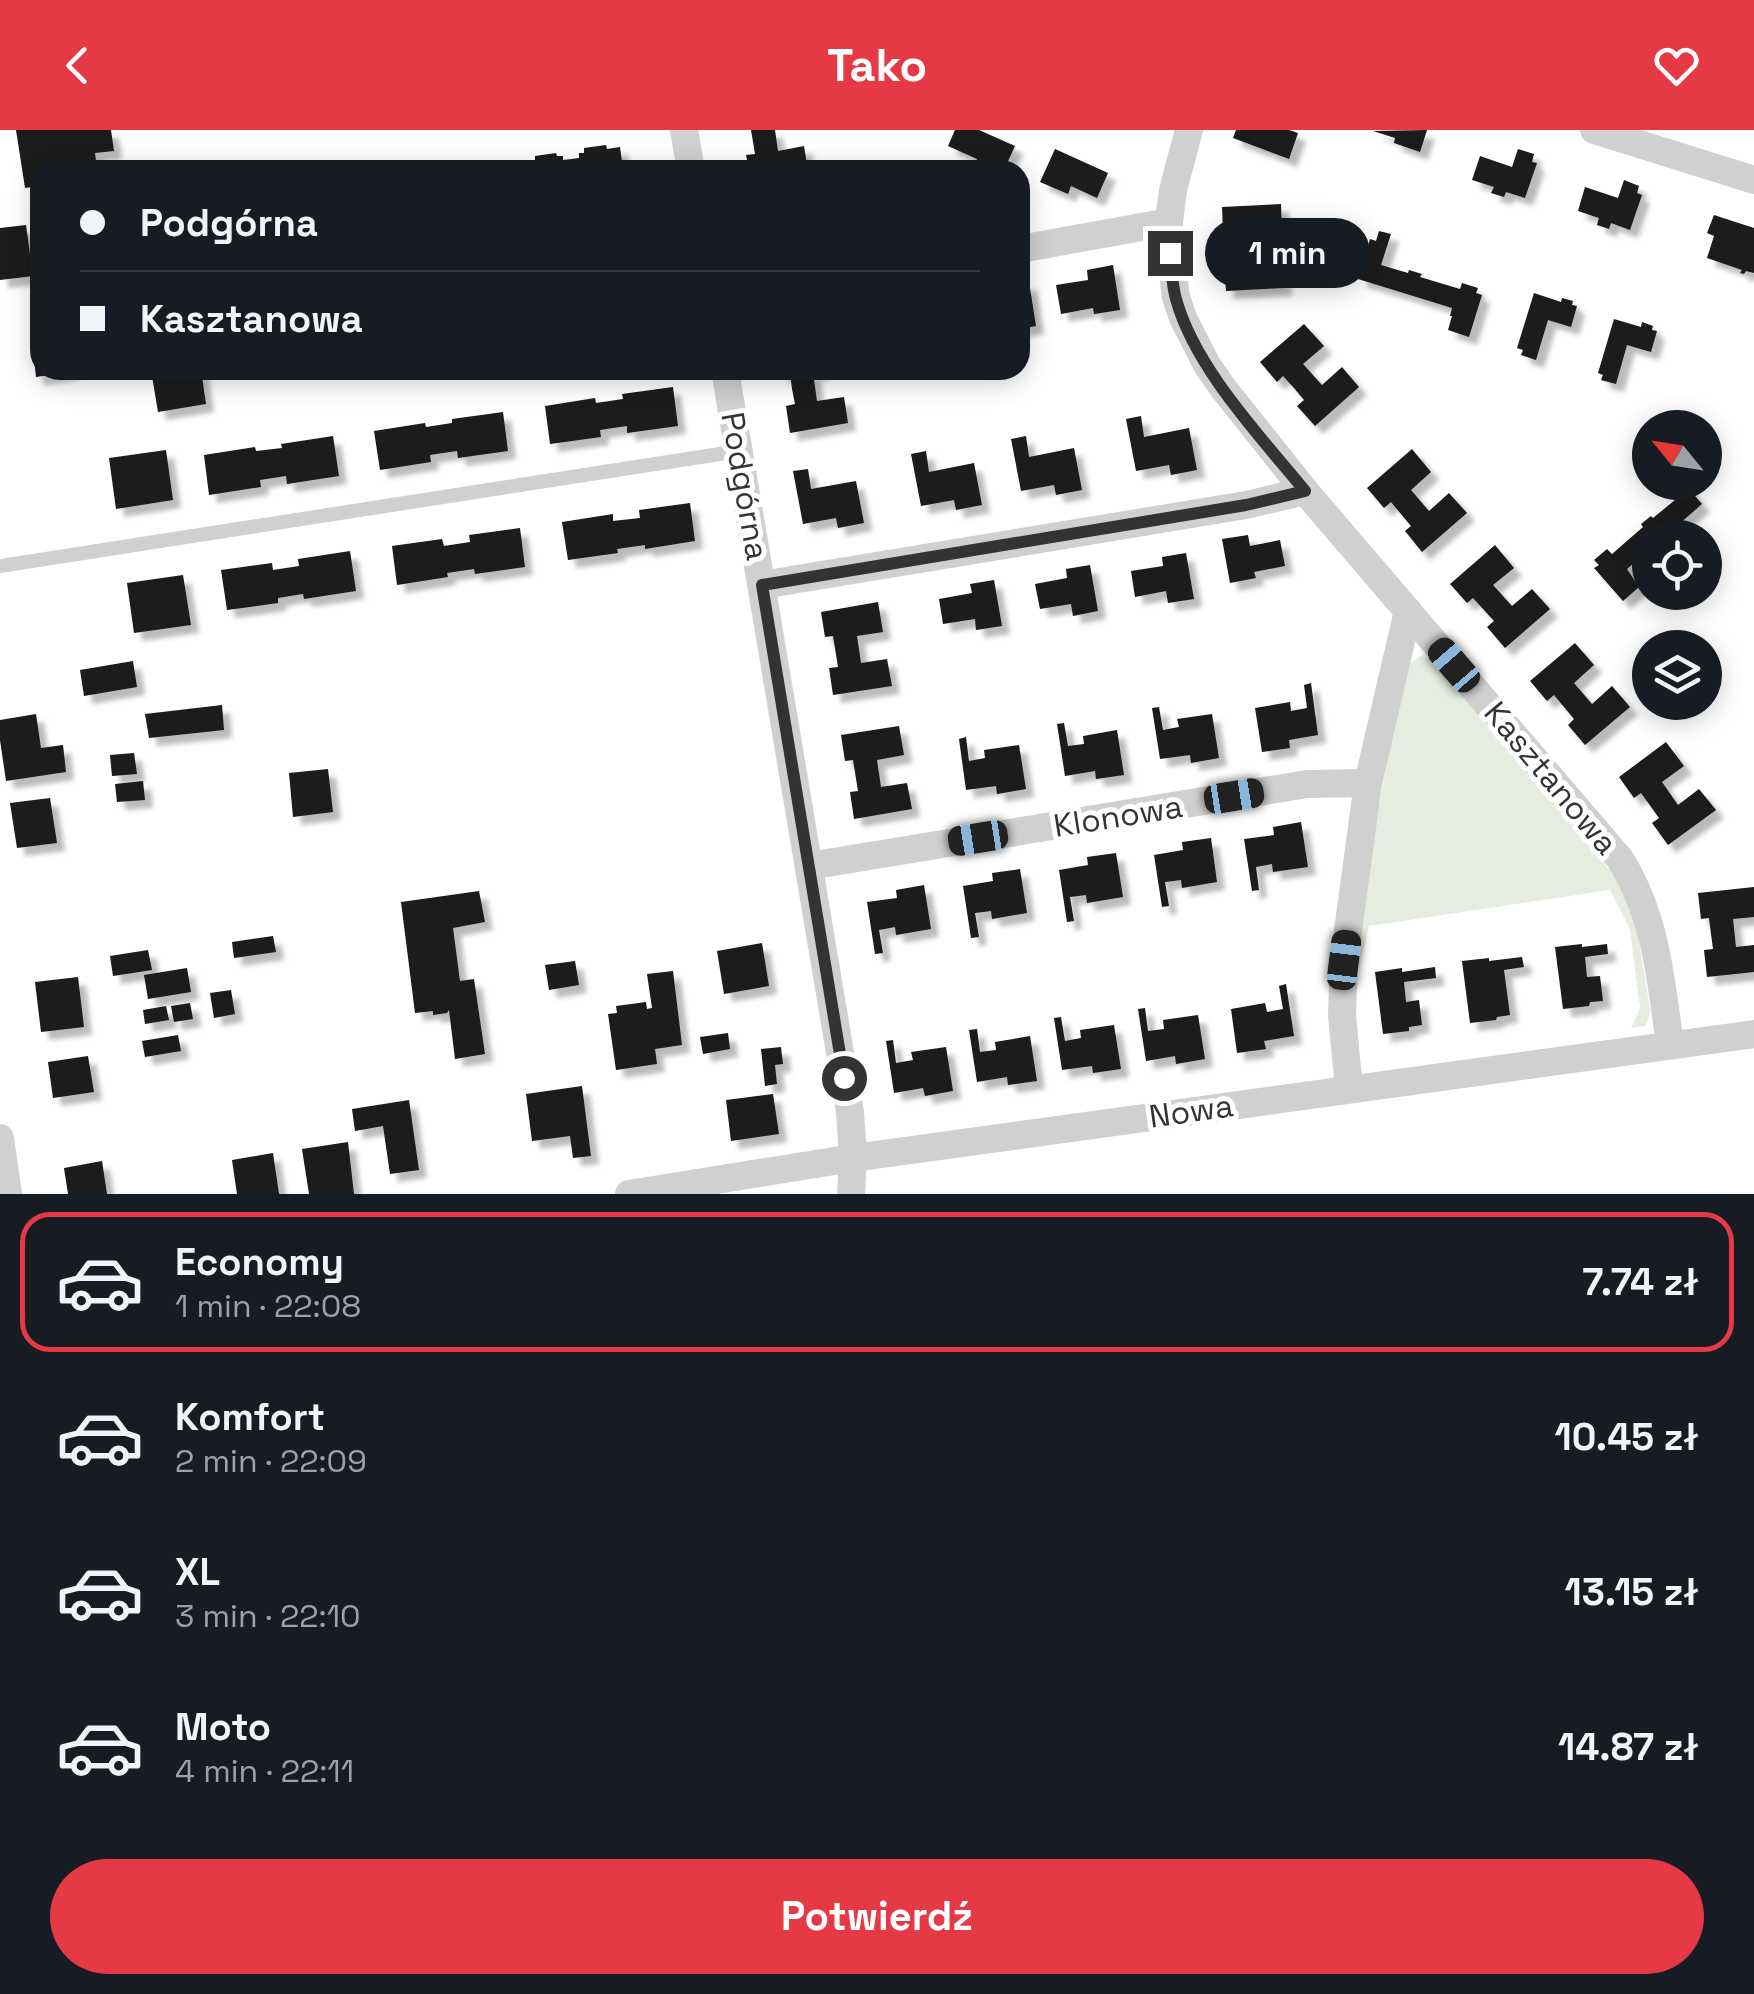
<!DOCTYPE html>
<html lang="pl">
<head>
<meta charset="utf-8">
<style>
  :root { --surface:#171b24; --page:#242831; --text:#f1f3f6; --muted:#9ea1a6; --line:#363941; --accent:#e63946 }
  body { margin:0; font-family:"Space Grotesk",sans-serif; background:var(--page); color:var(--text); height:100vh; display:flex; flex-direction:column; font-size:38px; white-space:nowrap }
  * { box-sizing:border-box; margin:0 }
  p { font-size:32px; color:var(--muted) }
  .icon { flex:none; width:55px; height:55px; fill:none; stroke:currentColor; stroke-width:2; stroke-linecap:round; stroke-linejoin:round }
  .map { position:relative; height:1064px; overflow:hidden }
  .details { display:flex; flex-direction:column; background:var(--surface); flex:1 }
  .details>* { flex:none }
  .guide { position:absolute; left:30px; top:30px; width:1000px; height:220px; border-radius:30px; box-shadow:0 5px 25px #0003; display:grid; align-content:center; height:220px; padding:0 50px; background:var(--surface) }
  .needle { width:65px; rotate:300deg }
  .controls { position:absolute; left:1632px; top:280px; display:grid; gap:20px }
  .controls a { display:grid; place-items:center; width:90px; height:90px; border-radius:50%; background:var(--surface); box-shadow:0 5px 25px #0003; font-size:50px }
  .end { position:absolute; width:45px; height:45px; margin:-22px; border:12px solid #333; background:#fff; box-shadow:0 0 0 5px #fff }
  .from { border-radius:50% }
  .bubble { position:absolute; height:70px; border-radius:35px; background:var(--surface); box-shadow:0 5px 25px #0003; font-size:32px; font-weight:700; line-height:70px; text-align:center }
  .car { position:absolute; width:30px; height:60px; margin:-30px -15px; border-radius:12px; box-shadow:0 0 8px 2px #0007; background:linear-gradient(#222 24%,#8ab4d8 0 40%,#222 0 76%,#8ab4d8 0 86%,#222 0) }
  .guide b { display:flex; align-items:center; gap:35px; height:95px; font-size:38px }
  .guide b+b { border-top:2px solid var(--line) }
  .guide i { width:25px; height:25px; background:var(--text) }
  ul { padding:18px 0 0; list-style:none }
  li { display:flex; align-items:center; gap:30px; height:140px; margin:0 20px 15px; padding:0 30px; border:5px solid transparent; border-radius:30px }
  li div { flex:1 }
  li b { display:block; font-size:38px }
  li em { font-style:normal; font-weight:700 }
  li.active { border-color:var(--accent) }
  li>.icon { width:90px; height:90px; stroke-width:1.5 }
  .button { display:flex; gap:20px; margin-top:auto; padding:20px 50px }
  .button a { flex:1; height:115px; border-radius:60px; background:var(--accent); color:#fff; font-size:40px; font-weight:700; line-height:115px; text-align:center }
  header { display:flex; justify-content:space-between; align-items:center; height:130px; padding:0 50px; background:var(--accent); color:#fff; font-size:45px; font-weight:700 }
  .map>svg:first-child { display:block }
</style>
</head>
<body>
<header><svg class="icon" aria-label="back" viewBox="0 0 24 24"><path d="M15 5l-7 7 7 7"/></svg>Tako<svg class="icon" aria-label="heart" viewBox="0 0 24 24"><path d="M12 20l-8-8c-3-5 5-10 8-4 3-6 11-1 8 4z"/></svg></header>
<div class="map">
<svg width="1754" height="1064" viewBox="0 0 1754 1064">
  <defs>
    <filter id="shadow"><feDropShadow dx="8" dy="8" stdDeviation="2.5" flood-color="#0004"/></filter>
  </defs>
  <rect width="100%" height="100%" fill="#fff"/>
  <path fill="#e6ecdf" d="M1421,526L1434,531L1619,751L1636,793L1650,879L1649,888L1645,896L1631,898L1640,878L1630,799L1610,760L1369,796L1358,843C1366,738 1384,636 1408,534Z"/>
  <g fill="#1a1a1a" filter="url(#shadow)">
    <polygon points="16,0 111,0 114,21 95,23 97,40 40,40 40,56 25,58"/>
    <polygon points="751,0 775,0 778,21 804,16 808,40 749,40 746,25 755,24"/>
    <polygon points="955,0 979,0 1015,16 1004,40 978,40 973,38 977,29 948,16"/>
    <polygon points="1236,0 1289,0 1298,3 1289,29 1233,8"/>
    <polygon points="1427,0 1420,22 1394,13 1395,8 1373,1"/>
    <polygon points="606,15 607,19 620,17 623,40 522,40 521,32 535,30 535,26 556,23 557,26 563,26 563,30 572,29 579,28 579,23 584,23 584,18"/>
    <polygon points="1055,19 1108,43 1097,68 1071,56 1068,64 1040,52"/>
    <polygon points="1518,19 1534,24 1532,32 1537,33 1525,68 1506,62 1504,67 1491,63 1494,57 1472,50 1480,26 1512,37"/>
    <polygon points="1624,50 1639,56 1637,63 1642,65 1630,100 1611,93 1609,99 1597,95 1599,88 1578,81 1585,57 1618,68"/>
    <polygon points="1281,74 1282,103 1255,105 1256,132 1283,131 1284,158 1226,161 1224,134 1233,133 1232,102 1223,103 1222,77"/>
    <polygon points="1714,85 1754,98 1754,143 1746,141 1744,144 1740,143 1742,140 1707,128 1714,106 1707,103"/>
    <polygon points="26,95 33,146 0,150 0,98"/>
    <polygon points="1379,101 1391,104 1381,135 1408,143 1409,140 1422,144 1420,147 1460,159 1462,153 1478,158 1476,163 1482,165 1469,207 1448,200 1452,186 1450,186 1452,178 1358,149 1370,109 1376,111"/>
    <polygon points="1113,135 1120,180 1094,184 1093,178 1061,184 1056,155 1088,150 1087,140"/>
    <polygon points="1029,152 1036,196 1020,199 1020,153"/>
    <polygon points="1534,163 1561,172 1562,168 1573,171 1572,175 1577,176 1571,197 1548,190 1536,230 1521,225 1523,220 1517,218"/>
    <polygon points="1614,189 1641,197 1642,192 1653,196 1652,200 1657,201 1651,222 1627,215 1616,254 1601,250 1603,245 1598,243"/>
    <polygon points="1304,194 1324,216 1303,234 1322,255 1342,237 1359,257 1315,296 1297,276 1304,270 1294,258 1283,246 1277,252 1260,232"/>
    <polygon points="40,209 40,240 70,240 70,242 36,247 32,210"/>
    <polygon points="151,240 201,240 206,274 158,282"/>
    <polygon points="781,240 821,240 821,242 813,243 817,271 844,267 848,293 790,303 786,276 795,274 792,259 790,243 781,245"/>
    <polygon points="673,257 678,296 627,303 627,296 613,298 600,300 601,307 550,314 545,276 595,268 596,273 623,269 622,264"/>
    <polygon points="503,282 508,321 458,328 457,321 443,323 430,325 431,332 380,340 374,301 425,293 426,297 452,293 452,289"/>
    <polygon points="1141,286 1144,307 1189,298 1197,340 1171,345 1169,335 1136,341 1126,289"/>
    <polygon points="333,306 339,346 287,354 286,346 260,350 261,357 209,365 204,325 255,317 256,321 282,318 281,314"/>
    <polygon points="1026,306 1029,327 1074,318 1082,360 1056,365 1054,355 1021,361 1011,309"/>
    <polygon points="1412,319 1431,342 1411,360 1429,381 1449,363 1467,383 1422,422 1405,401 1411,396 1391,372 1384,378 1367,358"/>
    <polygon points="166,320 173,370 116,379 109,328"/>
    <polygon points="926,321 929,342 974,333 982,375 956,380 954,370 921,376 911,324"/>
    <polygon points="808,339 811,359 856,351 864,393 838,398 836,388 803,394 793,341"/>
    <polygon points="1659,352 1683,352 1702,374 1663,408 1650,408 1650,419 1627,439 1639,457 1623,471 1594,438 1599,435 1594,430 1607,419 1612,424 1643,397 1641,394 1651,386 1653,388 1675,370"/>
    <polygon points="690,373 695,411 645,419 645,415 617,419 618,423 568,430 562,392 613,384 613,391 640,388 639,380"/>
    <polygon points="520,398 525,437 475,444 474,439 447,443 448,447 397,455 392,416 442,409 444,416 470,412 469,405"/>
    <polygon points="1248,405 1250,416 1280,410 1285,436 1254,442 1256,448 1230,453 1222,409"/>
    <polygon points="1495,415 1514,438 1493,455 1512,476 1532,459 1550,479 1505,518 1487,497 1494,491 1473,468 1467,473 1450,454"/>
    <polygon points="350,421 356,461 304,469 303,464 290,466 278,468 278,473 227,480 221,440 272,433 273,440 299,436 298,429"/>
    <polygon points="1186,423 1194,469 1168,473 1166,461 1135,467 1131,441 1163,436 1162,427"/>
    <polygon points="1090,435 1098,481 1073,486 1071,474 1040,479 1035,454 1067,448 1066,439"/>
    <polygon points="183,445 191,495 134,503 127,453"/>
    <polygon points="994,450 1002,496 976,500 975,489 943,494 939,469 972,463 970,454"/>
    <polygon points="878,472 883,502 857,506 861,533 887,529 892,556 833,565 829,538 838,537 833,506 825,507 821,482"/>
    <polygon points="1575,513 1594,535 1574,553 1592,574 1612,556 1630,577 1585,615 1568,595 1574,589 1554,565 1547,571 1530,551"/>
    <polygon points="133,531 137,557 84,566 80,540"/>
    <polygon points="1311,553 1318,605 1289,610 1290,618 1262,622 1255,578 1290,572 1291,581 1307,578 1304,555"/>
    <polygon points="222,575 224,600 149,608 145,584"/>
    <polygon points="1159,577 1163,600 1179,597 1177,589 1212,584 1219,628 1191,633 1190,625 1160,629 1152,578"/>
    <polygon points="36,584 41,618 63,615 66,642 6,651 0,610 0,590"/>
    <polygon points="1064,593 1068,616 1084,614 1083,606 1117,600 1124,645 1096,649 1095,641 1065,646 1057,594"/>
    <polygon points="899,596 904,625 877,630 881,657 907,653 912,679 854,689 850,662 858,661 853,630 845,631 841,605"/>
    <polygon points="966,607 969,631 985,628 984,620 1019,615 1026,659 997,664 996,656 966,660 959,609"/>
    <polygon points="1666,612 1684,636 1662,652 1678,675 1699,659 1716,680 1668,715 1652,693 1659,688 1641,663 1634,668 1619,647"/>
    <polygon points="134,623 137,644 112,646 110,625"/>
    <polygon points="328,639 333,682 293,687 289,643"/>
    <polygon points="143,651 145,670 117,672 115,654"/>
    <polygon points="50,668 57,713 17,718 10,673"/>
    <polygon points="1301,692 1308,737 1273,742 1272,734 1256,737 1259,760 1252,761 1244,709 1274,705 1273,697"/>
    <polygon points="1211,708 1217,752 1182,758 1181,750 1165,752 1169,776 1162,777 1154,725 1183,720 1182,712"/>
    <polygon points="1116,723 1123,767 1087,773 1086,765 1070,767 1074,791 1067,792 1059,740 1088,735 1087,727"/>
    <polygon points="1020,739 1027,783 992,789 991,781 975,783 979,807 971,808 963,756 993,751 992,743"/>
    <polygon points="924,755 931,799 896,805 895,797 879,800 883,823 875,824 867,772 897,768 896,760"/>
    <polygon points="1754,757 1754,787 1733,789 1736,817 1754,815 1754,842 1707,847 1704,820 1713,819 1711,804 1709,788 1701,789 1698,763"/>
    <polygon points="479,761 485,792 453,798 460,851 474,849 485,924 455,929 449,880 447,883 433,885 433,881 415,883 401,772"/>
    <polygon points="273,806 276,822 234,828 232,812"/>
    <polygon points="762,813 769,856 724,864 717,821"/>
    <polygon points="1582,814 1582,817 1607,814 1608,824 1585,827 1587,847 1600,846 1603,871 1590,872 1589,876 1563,879 1555,817"/>
    <polygon points="148,820 152,840 113,846 110,826"/>
    <polygon points="1522,827 1524,837 1504,840 1510,885 1497,887 1496,890 1470,893 1462,831 1489,828 1489,831"/>
    <polygon points="575,831 579,855 549,860 545,835"/>
    <polygon points="1435,837 1436,848 1404,852 1406,872 1419,870 1422,895 1409,897 1409,901 1383,904 1375,842 1402,838 1402,842"/>
    <polygon points="187,838 191,862 148,869 144,845"/>
    <polygon points="673,841 682,915 655,919 657,934 616,940 608,884 617,883 616,876 646,872 647,879 652,878 647,844"/>
    <polygon points="78,847 84,897 41,902 35,852"/>
    <polygon points="1286,854 1294,906 1264,911 1266,919 1237,923 1231,879 1265,873 1267,882 1283,879 1279,856"/>
    <polygon points="231,860 235,884 214,888 210,863"/>
    <polygon points="190,873 193,889 174,892 171,876"/>
    <polygon points="166,876 169,890 145,894 143,880"/>
    <polygon points="1145,878 1148,901 1164,899 1163,890 1198,885 1205,929 1176,934 1175,926 1146,931 1138,879"/>
    <polygon points="1061,887 1065,911 1081,908 1080,900 1114,895 1121,939 1093,943 1092,936 1062,940 1054,888"/>
    <polygon points="977,899 980,922 996,920 995,912 1030,906 1037,951 1008,955 1007,947 977,952 969,900"/>
    <polygon points="728,903 730,919 703,924 700,907"/>
    <polygon points="178,905 181,921 145,927 142,911"/>
    <polygon points="893,910 896,933 913,930 911,922 946,917 953,961 925,966 923,958 894,963 886,911"/>
    <polygon points="781,917 783,934 775,935 777,954 765,956 761,919"/>
    <polygon points="88,926 94,962 53,968 48,932"/>
    <polygon points="582,956 591,1026 573,1028 570,1006 532,1011 526,964"/>
    <polygon points="773,964 779,1004 731,1011 726,970"/>
    <polygon points="409,970 419,1040 390,1044 383,996 355,1001 352,979"/>
    <polygon points="348,1012 354,1064 309,1064 302,1019"/>
    <polygon points="273,1023 279,1064 237,1064 232,1030"/>
    <polygon points="102,1031 107,1064 68,1064 64,1038"/>
  </g>
  <g fill="none" stroke-linecap="round" stroke-linejoin="round">
    <polyline stroke="#d0d0d0" stroke-width="14" points="0,436 739,321"/>
    <g stroke="#d0d0d0" stroke-width="28">
      <polyline points="684,0 691,40"/>
      <path d="M1189,0L1173,60L1169,92L1170,123L1176,167L1183,188L1207,235L1223,258L1305,361L1620,729C1656,786 1661,850 1670,915"/>
      <polyline points="1594,0 1754,50"/>
      <polyline points="1020,119 1169,92"/>
      <polyline points="725,240 850,982 853,1028 851,1064"/>
      <polyline points="762,455 1246,375 1305,361"/>
      <polyline points="809,736 1307,654 1368,653"/>
      <polyline points="1349,959 1342,885 1344,830 1368,653 1408,481"/>
      <polyline points="0,1008 8,1064"/>
      <polyline points="629,1064 853,1028 1754,904"/>
    </g>
  </g>
  <g fill="none" stroke-linecap="round" stroke-linejoin="round">
    <path stroke="#333" stroke-width="12" d="M844,948L762,455L1246,375L1305,361C1260,306 1195,238 1176,169C1172,154 1171,138 1170,123"/>
  </g>
  <g text-anchor="middle" stroke-width="10" stroke-linejoin="round" paint-order="stroke">
    <g font-size="32" fill="#333" stroke="#fff">
      <text transform="translate(745 356) rotate(80)" y="11">Podgórna</text>
      <text transform="translate(1551 648) rotate(50)" y="11">Kasztanowa</text>
      <text transform="translate(1118 686) rotate(-9)" y="11">Klonowa</text>
      <text transform="translate(1191 981) rotate(-8)" y="11">Nowa</text>
    </g>
  </g>
</svg>
<div class="controls">
<a><svg class="needle" viewBox="-14 -14 28 28"><path d="M0-13l5 13h-10z" fill="#e53935"/><path d="M0 13l5-13h-10z" fill="#9ea1a6"/></svg></a>
<a><svg class="icon" aria-label="locate" viewBox="0 0 24 24"><circle cx="12" cy="12" r="6"/><path d="M12 2v4M12 18v4M2 12h4M18 12h4"/></svg></a>
<a><svg class="icon" aria-label="layers" viewBox="0 0 24 24"><path d="M12 4l9 5-9 5-9-5zM3 14l9 5 9-5"/></svg></a>
</div>
<i class="end from" style="left:844px;top:948px"></i>
<i class="end" style="left:1170px;top:123px"></i>
<div class="bubble" style="left:1205px;top:88px;width:165px">1 min</div>
<i class="car" style="left:1454px;top:535px;rotate:319deg"></i>
<i class="car" style="left:1234px;top:666px;rotate:81deg"></i>
<i class="car" style="left:978px;top:708px;rotate:261deg"></i>
<i class="car" style="left:1344px;top:830px;rotate:7deg"></i>
<div class="guide">
<b><i class="from"></i>Podgórna</b>
<b><i></i>Kasztanowa</b>
</div>
</div>
<section class="details">
<ul>
<li class="active"><svg class="icon" aria-label="car" viewBox="0 0 24 24"><path d="M5 17H2v-5l4-1 3-4h7l3 4 3 1v5h-3M9 17h6M6 11h13"/><circle cx="7" cy="17" r="2"/><circle cx="17" cy="17" r="2"/></svg><div><b>Economy</b><p>1 min · 22:08</p></div><em>7.74 zł</em></li>
<li><svg class="icon" aria-label="car" viewBox="0 0 24 24"><path d="M5 17H2v-5l4-1 3-4h7l3 4 3 1v5h-3M9 17h6M6 11h13"/><circle cx="7" cy="17" r="2"/><circle cx="17" cy="17" r="2"/></svg><div><b>Komfort</b><p>2 min · 22:09</p></div><em>10.45 zł</em></li>
<li><svg class="icon" aria-label="car" viewBox="0 0 24 24"><path d="M5 17H2v-5l4-1 3-4h7l3 4 3 1v5h-3M9 17h6M6 11h13"/><circle cx="7" cy="17" r="2"/><circle cx="17" cy="17" r="2"/></svg><div><b>XL</b><p>3 min · 22:10</p></div><em>13.15 zł</em></li>
<li><svg class="icon" aria-label="car" viewBox="0 0 24 24"><path d="M5 17H2v-5l4-1 3-4h7l3 4 3 1v5h-3M9 17h6M6 11h13"/><circle cx="7" cy="17" r="2"/><circle cx="17" cy="17" r="2"/></svg><div><b>Moto</b><p>4 min · 22:11</p></div><em>14.87 zł</em></li>
</ul>
<div class="button"><a>Potwierdź</a></div>
</section>
</body>
</html>
